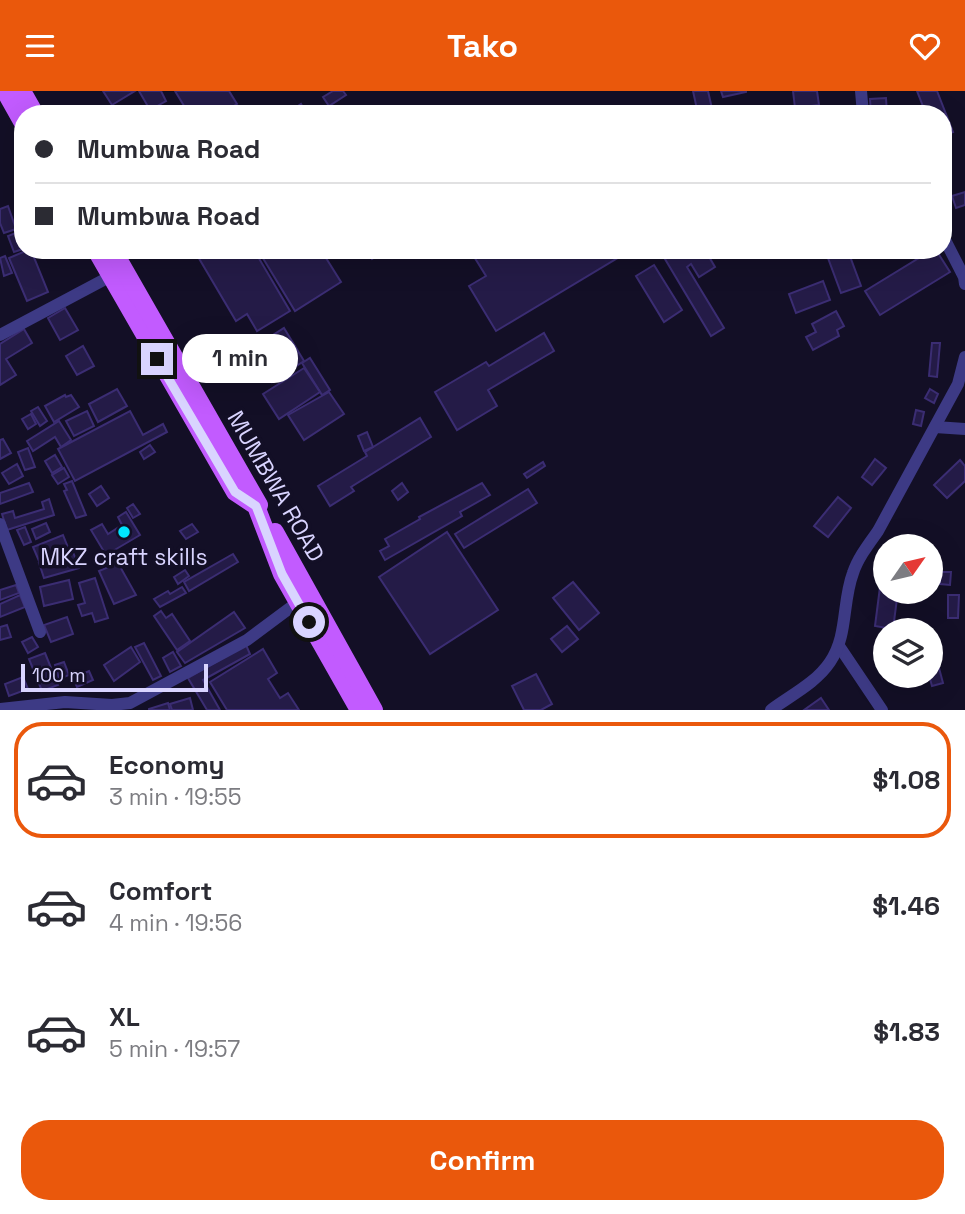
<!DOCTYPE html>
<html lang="en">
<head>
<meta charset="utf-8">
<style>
  :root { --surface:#fff; --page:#f7f7f7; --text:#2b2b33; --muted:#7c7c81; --line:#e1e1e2; --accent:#ea580c }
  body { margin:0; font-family:"Space Grotesk",sans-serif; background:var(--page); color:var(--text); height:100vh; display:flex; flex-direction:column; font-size:26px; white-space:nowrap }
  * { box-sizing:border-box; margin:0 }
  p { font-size:23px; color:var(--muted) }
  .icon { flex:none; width:38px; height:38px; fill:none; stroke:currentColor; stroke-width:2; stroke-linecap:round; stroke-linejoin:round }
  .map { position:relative; height:619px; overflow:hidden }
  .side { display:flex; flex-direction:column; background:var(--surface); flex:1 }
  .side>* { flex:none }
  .banner { position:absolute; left:14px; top:14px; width:938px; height:154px; border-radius:28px; box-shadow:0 7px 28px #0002; display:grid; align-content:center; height:154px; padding:0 21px; background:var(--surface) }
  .needle { width:46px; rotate:56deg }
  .controls { position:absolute; left:873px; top:443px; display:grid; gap:14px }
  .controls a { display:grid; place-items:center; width:70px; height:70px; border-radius:50%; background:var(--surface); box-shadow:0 7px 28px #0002; font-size:35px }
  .scale { position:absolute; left:21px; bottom:18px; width:187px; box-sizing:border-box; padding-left:7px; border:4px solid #d9d4ff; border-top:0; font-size:19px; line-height:24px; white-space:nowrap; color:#d9d4ff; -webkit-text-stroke:5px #130f26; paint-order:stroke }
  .end { position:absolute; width:32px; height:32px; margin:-16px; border:9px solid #d9d4ff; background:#111; box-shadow:0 0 0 4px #111 }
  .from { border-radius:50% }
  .bubble { position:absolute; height:49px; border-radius:24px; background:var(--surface); box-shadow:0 7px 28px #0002; font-size:23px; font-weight:700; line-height:49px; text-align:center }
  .banner b { display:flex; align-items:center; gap:24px; height:66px; font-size:26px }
  .banner b+b { border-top:2px solid var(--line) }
  .banner i { width:18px; height:18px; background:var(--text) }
  ul { padding:12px 0 0; list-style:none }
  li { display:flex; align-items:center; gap:21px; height:116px; margin:0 14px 10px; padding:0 7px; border:4px solid transparent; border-radius:28px }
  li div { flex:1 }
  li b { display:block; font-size:26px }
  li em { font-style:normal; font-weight:700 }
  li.selected { border-color:var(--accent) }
  li>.icon { width:63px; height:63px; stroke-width:1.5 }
  .action { display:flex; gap:14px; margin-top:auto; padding:14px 21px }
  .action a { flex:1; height:80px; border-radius:28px; background:var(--accent); color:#fff; font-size:28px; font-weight:700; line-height:80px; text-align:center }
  header { display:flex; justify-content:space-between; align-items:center; height:91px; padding:0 21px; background:var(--accent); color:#fff; font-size:32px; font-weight:700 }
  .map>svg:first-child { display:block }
</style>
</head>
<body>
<header><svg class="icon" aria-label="menu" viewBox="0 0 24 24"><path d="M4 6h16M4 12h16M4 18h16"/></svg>Tako<svg class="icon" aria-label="heart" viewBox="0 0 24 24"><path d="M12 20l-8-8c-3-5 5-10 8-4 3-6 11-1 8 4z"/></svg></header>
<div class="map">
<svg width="965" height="619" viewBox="0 0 965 619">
  <rect width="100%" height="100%" fill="#130f26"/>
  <g fill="#241b47" stroke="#3b2d73" stroke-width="2">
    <polygon points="103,0 135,0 112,14"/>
    <polygon points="139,0 161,0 166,10 150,19"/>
    <polygon points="175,0 229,0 237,13 220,23 189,23"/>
    <polygon points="333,0 343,0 346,4 329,15 323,6"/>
    <polygon points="693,0 708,0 713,22 698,23"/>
    <polygon points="721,0 746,0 746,1 723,6"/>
    <polygon points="793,0 817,0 819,14 795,17"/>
    <polygon points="917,0 937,0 953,41 943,44 943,23 926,23"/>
    <polygon points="886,7 887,23 871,23 870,8"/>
    <polygon points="301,13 307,23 286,23"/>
    <polygon points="965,101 965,114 956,117 952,105"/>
    <polygon points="8,115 16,138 4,142 0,132 0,118"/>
    <polygon points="18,141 23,158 14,161 8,145"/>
    <polygon points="28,159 31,159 48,201 27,210 9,167"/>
    <polygon points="194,159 254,159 290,220 257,240 247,223 236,230"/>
    <polygon points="258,159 321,159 341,191 295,220"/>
    <polygon points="366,159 386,159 372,168"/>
    <polygon points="480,159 631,159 496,240 469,195 486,185 473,164"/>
    <polygon points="680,159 705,159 715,176 699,186 691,173 687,176 724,237 711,245 665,168"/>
    <polygon points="932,159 936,159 950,181 880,224 865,200"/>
    <polygon points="848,160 861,195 841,202 828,167"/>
    <polygon points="5,165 12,182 4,185 0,167"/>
    <polygon points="654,174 682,219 664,231 636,185"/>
    <polygon points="823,190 830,209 796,222 789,203"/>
    <polygon points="65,217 78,239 60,249 48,227"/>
    <polygon points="836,220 844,235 837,239 839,245 813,259 806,246 816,241 812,233"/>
    <polygon points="284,237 304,270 272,291 251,258"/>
    <polygon points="24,238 32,252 6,268 16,284 0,294 0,253"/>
    <polygon points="544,242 554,260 488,299 497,315 457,339 435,301 486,271 489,275"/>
    <polygon points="932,252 940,252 937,286 929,285"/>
    <polygon points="83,255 94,275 77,284 66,265"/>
    <polygon points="310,267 330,299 322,304 302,272"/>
    <polygon points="304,277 320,301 279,328 263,303"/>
    <polygon points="117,298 127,315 98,331 89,313"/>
    <polygon points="930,298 938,303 934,312 925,307"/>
    <polygon points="329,301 344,323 304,349 288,324"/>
    <polygon points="65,304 66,306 71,304 79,316 54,331 45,315"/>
    <polygon points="38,316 47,330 40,335 31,320"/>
    <polygon points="916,319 924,321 921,335 913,333"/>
    <polygon points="87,320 94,335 74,345 66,330"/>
    <polygon points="130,320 143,344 163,333 167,341 75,390 58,358"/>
    <polygon points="31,323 36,333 28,338 22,328"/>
    <polygon points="420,327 431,346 351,396 354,400 330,415 318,395 367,365 365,361"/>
    <polygon points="59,330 71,349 61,356 55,346 33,360 27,350"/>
    <polygon points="367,341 373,356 364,360 358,345"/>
    <polygon points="3,348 11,362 0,368 0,349"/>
    <polygon points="150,354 155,361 144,368 140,361"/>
    <polygon points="28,357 35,376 25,379 18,361"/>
    <polygon points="55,364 62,376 52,382 45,370"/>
    <polygon points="875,368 886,377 872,394 862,386"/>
    <polygon points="960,369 965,375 965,390 947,407 934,394"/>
    <polygon points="543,371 545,375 527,387 524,383"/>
    <polygon points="17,373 23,385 9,393 2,382"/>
    <polygon points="64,377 69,386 58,393 52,384"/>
    <polygon points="72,390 86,424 76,427 64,400 67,399 64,393"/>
    <polygon points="29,392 33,401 0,413 0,402"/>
    <polygon points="402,392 408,401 398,409 392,400"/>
    <polygon points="482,392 490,404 460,421 462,425 385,469 380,460 389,455 385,448 420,428 419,426"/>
    <polygon points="101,395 109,407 97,415 89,403"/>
    <polygon points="528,398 537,412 464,457 455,443"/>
    <polygon points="838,406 851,417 828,446 814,435"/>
    <polygon points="49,408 54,424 7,439 2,423 13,420 15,427 44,418 42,411"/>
    <polygon points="133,413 140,423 133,427 127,417"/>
    <polygon points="126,421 140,444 106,464 91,439 102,433 108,443 122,434 118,426"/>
    <polygon points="46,432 50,441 36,448 32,438"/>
    <polygon points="192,433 198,441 186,448 180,440"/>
    <polygon points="25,436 31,451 24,454 17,439"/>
    <polygon points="447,441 498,519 430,563 379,486"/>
    <polygon points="63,444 69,459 39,470 33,456"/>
    <polygon points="73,461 79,477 44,487 39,472"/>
    <polygon points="233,463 238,471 189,500 184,491"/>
    <polygon points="118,472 136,504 114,513 99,480"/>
    <polygon points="931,476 937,476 936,494 931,493"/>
    <polygon points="185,479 189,485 178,493 174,486"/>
    <polygon points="940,481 951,481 950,494 940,493"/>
    <polygon points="95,487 108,527 95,531 92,522 82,525 78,514 85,512 79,492"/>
    <polygon points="69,489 73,508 44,515 40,496"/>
    <polygon points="573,491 599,522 579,539 553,507"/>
    <polygon points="16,494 19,502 0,509 0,499"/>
    <polygon points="182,496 186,502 160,516 154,508 168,500 170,503"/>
    <polygon points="880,496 886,497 886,500 898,500 893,538 875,535"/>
    <polygon points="20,504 25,516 0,526 0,513"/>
    <polygon points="948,504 959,504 958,527 948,527"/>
    <polygon points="161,520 166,527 172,523 190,550 177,559 154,525"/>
    <polygon points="234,521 245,537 185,572 177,561"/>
    <polygon points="67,526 73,543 51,551 44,534"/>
    <polygon points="7,534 11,546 0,549 0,536"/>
    <polygon points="567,535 578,548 562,561 551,548"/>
    <polygon points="32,546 38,556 28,562 22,551"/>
    <polygon points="144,552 161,585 153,589 135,556"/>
    <polygon points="246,554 250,563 203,589 220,619 207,619 188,587"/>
    <polygon points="131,556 140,571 114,590 104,574"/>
    <polygon points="263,558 277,582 268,588 280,607 288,602 299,619 227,619 210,591"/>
    <polygon points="173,561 181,575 170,581 163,567"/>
    <polygon points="45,562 58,594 42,600 29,568"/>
    <polygon points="64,571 69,584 59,588 55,574"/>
    <polygon points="939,577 943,592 932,595 929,584 931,579"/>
    <polygon points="89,580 93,589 77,596 73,587"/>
    <polygon points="536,583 552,613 541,619 524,619 512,595"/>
    <polygon points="23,586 28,598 9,605 5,593"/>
    <polygon points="190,607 193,619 172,619 170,613"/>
    <polygon points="821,607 829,619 804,619"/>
    <polygon points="168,612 170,619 149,619 149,618"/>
  </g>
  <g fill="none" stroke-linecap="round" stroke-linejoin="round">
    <g stroke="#3d3a85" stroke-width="12">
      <polyline points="861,0 863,23"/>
      <polyline points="943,145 964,186 965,193"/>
      <polyline points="0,244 111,185"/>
      <polyline points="935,336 965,338"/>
      <polyline points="0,433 40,541"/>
      <polyline points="839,555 882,619"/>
      <polyline points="0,618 65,611 112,614 130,612 247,549 298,511"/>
      <path d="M771,619C791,604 816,592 830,571C848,545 842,511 853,482C858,467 868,454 878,440L958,293L965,266"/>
    </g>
    <g stroke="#c25bff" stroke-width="18">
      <polyline points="5,0 23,32"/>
      <polyline points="22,0 35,23"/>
      <polyline points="96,159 235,401 256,415 282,483 359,619"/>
      <polyline points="113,159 259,414"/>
      <polyline points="275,441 374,619"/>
    </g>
  </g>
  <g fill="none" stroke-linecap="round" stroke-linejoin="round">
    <polyline stroke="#d9d4ff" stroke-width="9" points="157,268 235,401 256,415 282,483 309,531"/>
  </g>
  <circle fill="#00e5ff" stroke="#130f26" stroke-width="2.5" cx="124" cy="441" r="7"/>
  <g text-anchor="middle" stroke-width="7" stroke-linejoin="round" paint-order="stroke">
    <g font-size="23" fill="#d9d4ff" stroke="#130f26">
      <text transform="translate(276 395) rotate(60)" y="8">MUMBWA ROAD</text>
    </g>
    <g font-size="23" fill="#d9d4ff" stroke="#130f26">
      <text x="124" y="474">MKZ craft skills</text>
    </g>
  </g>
</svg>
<div class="controls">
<a><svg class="needle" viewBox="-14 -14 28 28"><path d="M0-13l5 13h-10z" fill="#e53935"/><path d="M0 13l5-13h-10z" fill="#7c7c81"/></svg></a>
<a><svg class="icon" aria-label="layers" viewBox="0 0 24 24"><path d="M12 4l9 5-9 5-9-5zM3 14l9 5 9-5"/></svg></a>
</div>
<div class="scale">100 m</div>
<i class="end from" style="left:309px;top:531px"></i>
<i class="end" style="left:157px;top:268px"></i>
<div class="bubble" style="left:182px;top:243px;width:116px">1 min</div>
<div class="banner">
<b><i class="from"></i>Mumbwa Road</b>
<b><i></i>Mumbwa Road</b>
</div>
</div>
<section class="side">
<ul>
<li class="selected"><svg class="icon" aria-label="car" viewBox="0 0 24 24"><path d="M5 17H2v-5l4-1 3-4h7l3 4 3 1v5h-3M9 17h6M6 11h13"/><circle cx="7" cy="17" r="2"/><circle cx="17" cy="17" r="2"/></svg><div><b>Economy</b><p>3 min · 19:55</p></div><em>$1.08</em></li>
<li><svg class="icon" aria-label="car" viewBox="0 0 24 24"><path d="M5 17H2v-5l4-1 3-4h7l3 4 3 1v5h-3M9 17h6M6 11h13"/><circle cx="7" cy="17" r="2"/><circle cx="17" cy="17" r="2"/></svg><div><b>Comfort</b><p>4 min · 19:56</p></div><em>$1.46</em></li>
<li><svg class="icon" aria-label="car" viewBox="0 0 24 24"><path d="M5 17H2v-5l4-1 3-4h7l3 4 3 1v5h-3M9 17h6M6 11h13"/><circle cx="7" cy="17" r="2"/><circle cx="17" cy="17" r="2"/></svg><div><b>XL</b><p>5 min · 19:57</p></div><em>$1.83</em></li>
</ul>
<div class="action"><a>Confirm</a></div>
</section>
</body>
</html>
